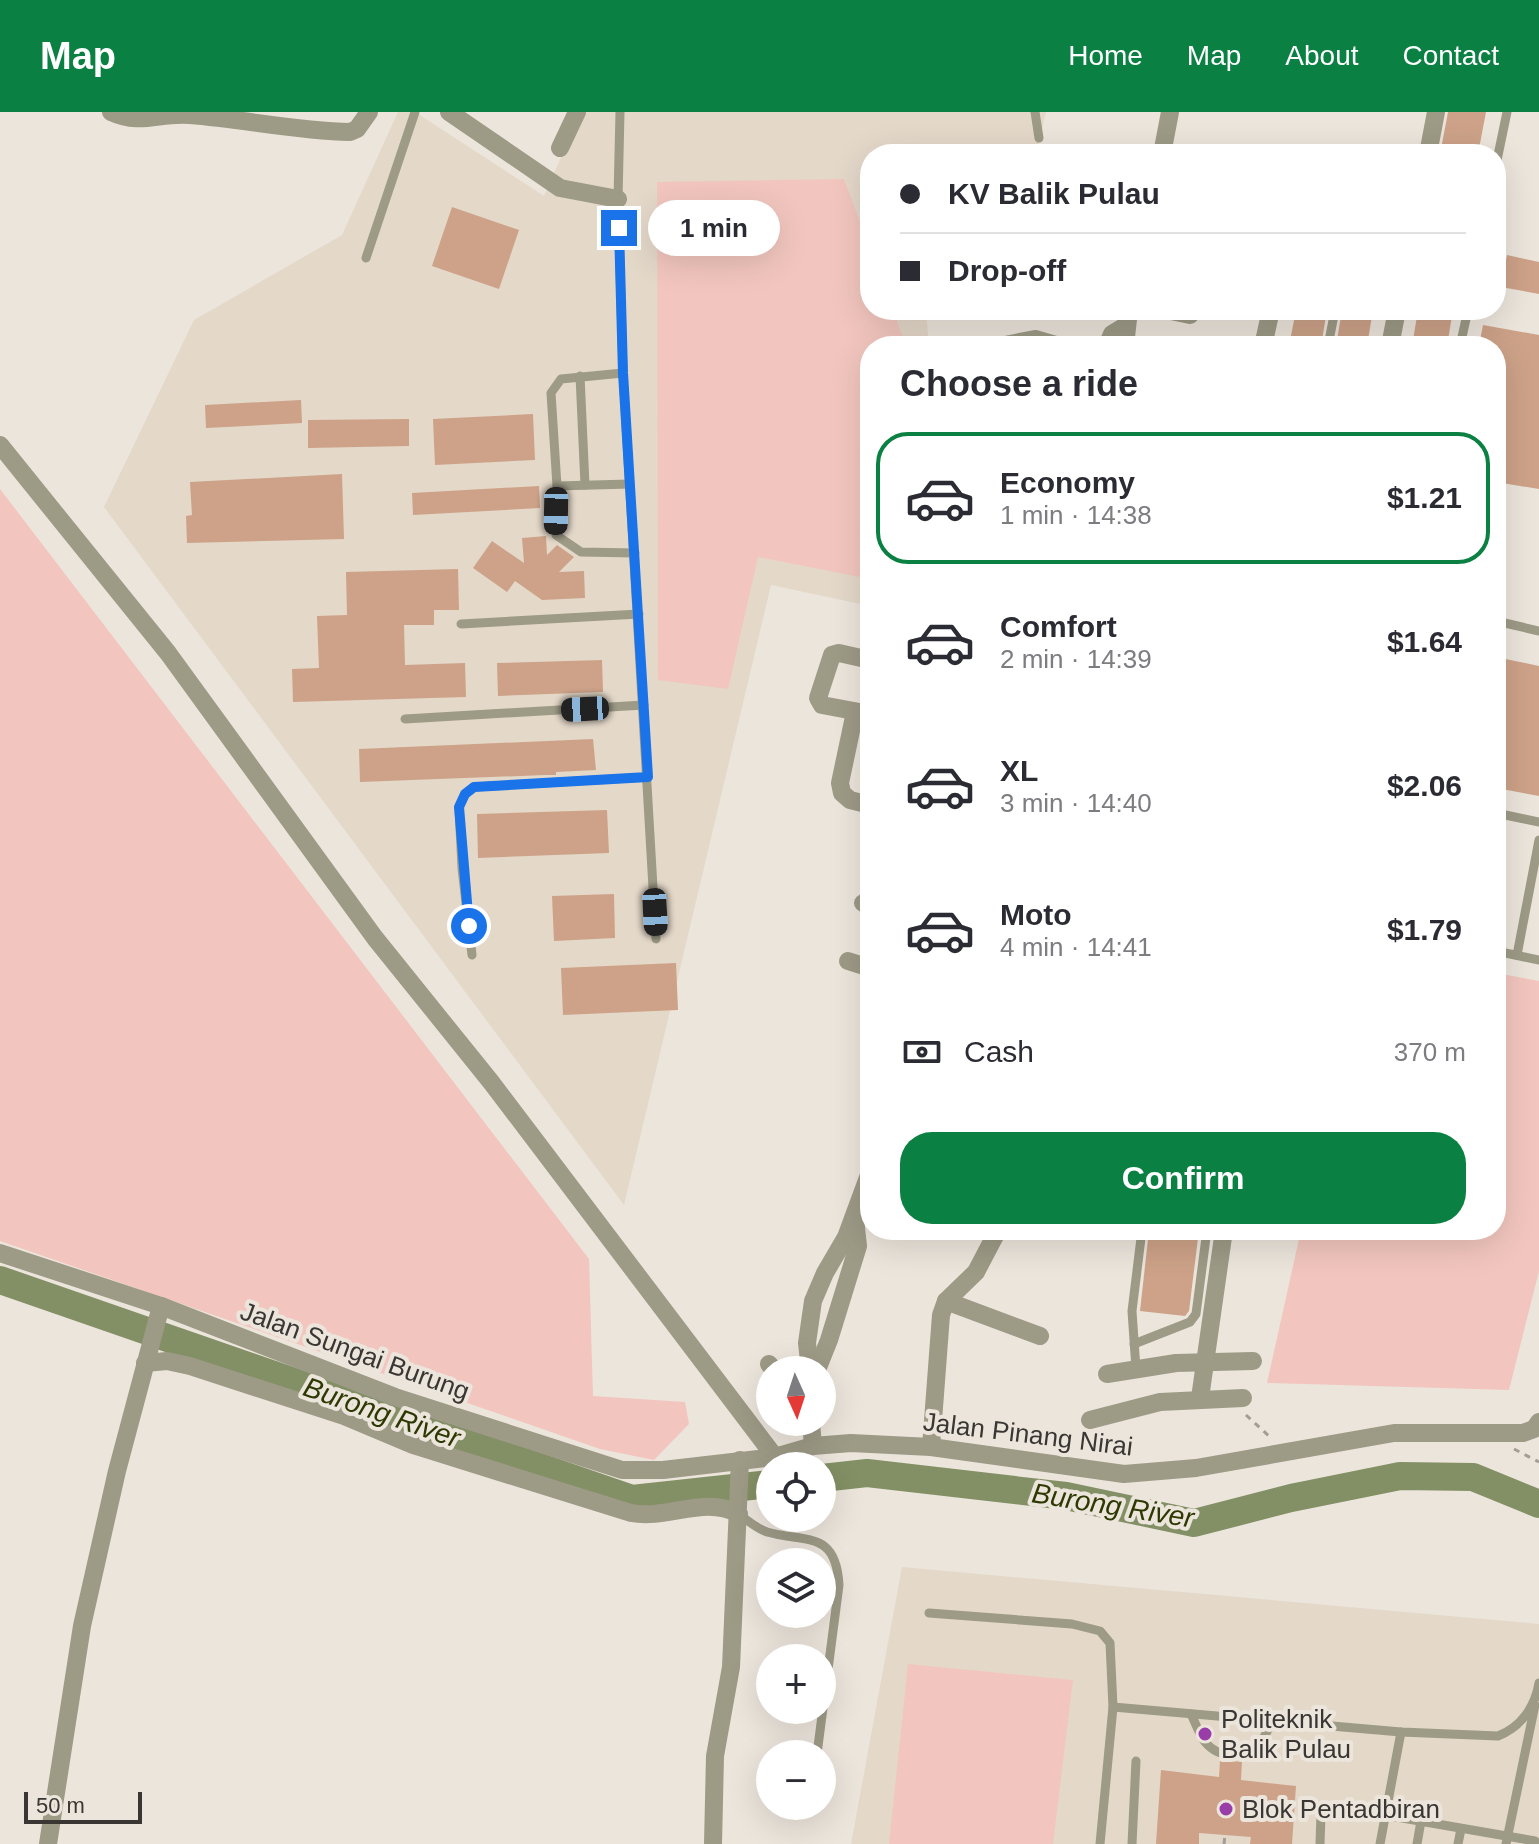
<!DOCTYPE html>
<html lang="en">
<head>
<meta charset="utf-8">
<style>
  :root { --surface:#fff; --page:#f2f2f3; --text:#2b2b33; --muted:#7c7c81; --line:#e1e1e2; --accent:#0b8043 }
  body { margin:0; font-family:Arial,sans-serif; background:var(--page); color:var(--text); height:100vh; display:flex; flex-direction:column; font-size:30px; white-space:nowrap }
  * { box-sizing:border-box; margin:0 }
  p { font-size:26px; color:var(--muted) }
  .icon { flex:none; width:44px; height:44px; fill:none; stroke:currentColor; stroke-width:2; stroke-linecap:round; stroke-linejoin:round }
  .map { position:relative; flex:1; overflow:hidden }
  .side { position:absolute; left:860px; top:224px; width:646px; height:904px; display:flex; flex-direction:column; background:var(--surface); border-radius:32px; box-shadow:0 8px 32px #0002 }
  .side>* { flex:none }
  .guide { position:absolute; left:860px; top:32px; width:646px; height:176px; border-radius:32px; box-shadow:0 8px 32px #0002; display:grid; align-content:center; height:176px; padding:0 40px; background:var(--surface) }
  .needle { width:52px; rotate:177deg }
  .buttons { position:absolute; left:756px; top:1244px; display:grid; gap:16px }
  .buttons a { display:grid; place-items:center; width:80px; height:80px; border-radius:50%; background:var(--surface); box-shadow:0 8px 32px #0002; font-size:40px }
  .scale { position:absolute; left:24px; bottom:20px; width:118px; box-sizing:border-box; padding-left:8px; border:4px solid #393633; border-top:0; font-size:22px; line-height:28px; white-space:nowrap; color:#393633; -webkit-text-stroke:6px #ece5dc; paint-order:stroke }
  .end { position:absolute; width:36px; height:36px; margin:-18px; border:10px solid #1a73e8; background:#fff; box-shadow:0 0 0 4px #fff }
  .from { border-radius:50% }
  .bubble { position:absolute; height:56px; border-radius:28px; background:var(--surface); box-shadow:0 8px 32px #0002; font-size:26px; font-weight:800; line-height:56px; text-align:center }
  .car { position:absolute; width:24px; height:48px; margin:-24px -12px; border-radius:10px; box-shadow:0 0 6px 2px #0007; background:linear-gradient(#222 24%,#8ab4d8 0 40%,#222 0 76%,#8ab4d8 0 86%,#222 0) }
  .guide b { display:flex; align-items:center; gap:28px; height:76px; font-size:30px }
  .guide b+b { border-top:2px solid var(--line) }
  .guide i { width:20px; height:20px; background:var(--text) }
  ul { padding:0; list-style:none }
  li { display:flex; align-items:center; gap:24px; height:132px; margin:0 16px 12px; padding:0 24px; border:4px solid transparent; border-radius:32px }
  li div { flex:1 }
  li b { display:block; font-size:30px }
  li em { font-style:normal; font-weight:800 }
  li.on { border-color:var(--accent) }
  li>.icon { width:72px; height:72px; stroke-width:1.5 }
  h2 { padding:0 40px; font-size:36px; line-height:96px }
  .pay { display:flex; align-items:center; gap:20px; height:88px; padding:0 40px; font-size:30px }
  .pay p { margin-inline-start:auto }
  .action { display:flex; gap:16px; margin-top:auto; padding:16px 40px }
  .action a { flex:1; height:92px; border-radius:32px; background:var(--accent); color:#fff; font-size:32px; font-weight:800; line-height:92px; text-align:center }
  header { display:flex; align-items:center; gap:48px; box-sizing:border-box; height:112px; padding:0 40px; background:var(--accent); color:#fff }
  header strong { font-size:38px }
  nav { display:flex; gap:44px; margin-inline-start:auto; font-size:28px }
  .map>svg:first-child { display:block }
</style>
</head>
<body>
<header>
<strong>Map</strong>
<nav><a>Home</a><a>Map</a><a>About</a><a>Contact</a></nav>
</header>
<div class="map">
<svg width="1539" height="1732" viewBox="0 0 1539 1732">
  <rect width="100%" height="100%" fill="#ece5dc"/>
  <g fill="#e4d8c9">
    <polygon points="398,0 415,0 544,84 581,0 1046,0 1036,42 870,42 870,198 926,198 929,234 870,234 870,494 771,473 624,1093 104,395 194,208 342,123"/>
    <polygon points="902,1455 1539,1512 1539,1732 851,1732"/>
  </g>
  <g fill="#f2c6be">
    <polygon points="844,67 870,137 870,198 893,198 906,234 870,234 870,436 860,465 758,445 728,577 658,568 657,70"/>
    <polygon points="0,377 589,1147 593,1284 685,1290 689,1312 654,1348 600,1337 0,1129"/>
    <polygon points="1496,861 1539,869 1539,1159 1509,1278 1267,1271 1301,1118 1496,1118"/>
    <polygon points="908,1552 1073,1568 1053,1732 889,1732"/>
  </g>
  <g fill="none" stroke-linecap="round" stroke-linejoin="round">
    <g stroke="#838f64" stroke-width="28">
      <polyline points="0,1168 632,1387 770,1372"/>
      <polyline points="822,1366 867,1361 1066,1384 1194,1411 1291,1386 1400,1364 1473,1365 1539,1392"/>
    </g>
  </g>
  <g fill="#cda288">
    <polygon points="1448,0 1486,0 1478,42 1440,42"/>
    <polygon points="452,95 519,118 499,177 432,154"/>
    <polygon points="1507,143 1539,150 1539,182 1501,175"/>
    <polygon points="1296,198 1327,198 1321,234 1289,234"/>
    <polygon points="1342,198 1373,198 1367,234 1336,234"/>
    <polygon points="1418,198 1453,198 1447,234 1412,234"/>
    <polygon points="1483,213 1539,223 1539,377 1496,370 1496,234 1479,234"/>
    <polygon points="301,288 302,311 206,316 205,293"/>
    <polygon points="533,302 535,348 435,353 433,307"/>
    <polygon points="409,307 409,334 308,336 308,308"/>
    <polygon points="342,362 344,427 187,431 186,404 192,403 190,370"/>
    <polygon points="539,374 540,396 413,403 412,381"/>
    <polygon points="546,424 547,443 557,433 574,445 559,460 584,459 585,486 542,488 515,469 507,480 473,456 492,429 524,451 522,426"/>
    <polygon points="458,457 459,498 434,498 434,513 404,513 405,553 465,551 466,585 293,590 292,557 319,556 317,504 347,503 346,460"/>
    <polygon points="1496,545 1539,554 1539,684 1496,676"/>
    <polygon points="602,548 603,580 498,584 497,551"/>
    <polygon points="593,627 596,658 556,660 556,663 545,663 360,670 359,637"/>
    <polygon points="607,698 609,741 478,746 477,702"/>
    <polygon points="614,782 615,826 554,829 552,784"/>
    <polygon points="676,851 678,898 563,903 561,856"/>
    <polygon points="1149,1118 1199,1118 1189,1199 1185,1204 1140,1199"/>
    <polygon points="1220,1648 1242,1650 1241,1668 1296,1674 1292,1732 1250,1732 1251,1725 1199,1721 1199,1732 1156,1732 1161,1658 1219,1665"/>
  </g>
  <g fill="none" stroke-linecap="round" stroke-linejoin="round">
    <g stroke="#a29d96" stroke-width="3" stroke-dasharray="6 6" stroke-linecap="butt">
      <polyline points="1246,1303 1270,1325"/>
      <polyline points="1514,1337 1539,1350"/>
      <polyline points="1224,1732 1225,1723"/>
    </g>
    <g stroke="#9d9a86" stroke-width="9">
      <polyline points="620,0 618,87 623,261 656,827"/>
      <polyline points="1035,0 1039,26"/>
      <polyline points="1496,53 1507,0"/>
      <polyline points="366,146 415,0"/>
      <polyline points="1328,234 1335,198"/>
      <polyline points="1460,234 1468,198"/>
      <polyline points="623,261 561,267 551,281 557,374 556,423 581,440 635,441"/>
      <polyline points="580,264 585,373"/>
      <polyline points="557,374 630,372"/>
      <polyline points="1496,509 1539,519"/>
      <polyline points="461,512 639,502"/>
      <polyline points="405,607 644,593"/>
      <polyline points="1496,701 1539,710"/>
      <polyline points="1496,728 1501,702"/>
      <polyline points="1496,839 1539,848"/>
      <polyline points="472,843 462,756 459,695 465,682 474,675 648,665"/>
      <polyline points="1517,843 1539,728"/>
      <polyline points="1134,1232 1190,1210 1196,1202 1207,1118"/>
      <polyline points="1136,1257 1132,1199 1142,1118"/>
      <path d="M739,1402C748,1409 756,1416 767,1420C806,1431 836,1418 839,1473L817,1642"/>
      <polyline points="929,1501 1072,1512 1100,1519 1110,1531 1113,1595 1100,1732"/>
      <path d="M1113,1595L1401,1620L1498,1624C1521,1615 1535,1595 1539,1571"/>
      <path d="M1191,1602C1195,1610 1199,1622 1205,1630C1219,1647 1247,1648 1260,1631C1265,1624 1269,1616 1273,1609"/>
      <polyline points="1385,1703 1535,1729 1539,1732"/>
      <polyline points="1132,1732 1136,1649"/>
      <polyline points="1320,1732 1321,1702"/>
      <polyline points="1380,1732 1401,1620"/>
      <polyline points="1417,1732 1421,1709"/>
      <polyline points="1458,1732 1461,1717"/>
      <polyline points="1506,1732 1535,1593"/>
    </g>
    <g stroke="#9d9a86" stroke-width="18">
      <path d="M111,0C142,14 159,0 190,3C243,7 296,19 350,20L357,17L369,0"/>
      <polyline points="449,0 560,76 618,87"/>
      <polyline points="560,36 577,0"/>
      <polyline points="1162,42 1170,0"/>
      <polyline points="1428,42 1436,0"/>
      <polyline points="1166,198 1190,203"/>
      <polyline points="1005,233 1035,227 1059,234"/>
      <polyline points="1107,234 1112,222 1127,213"/>
      <polyline points="1125,234 1129,198"/>
      <polyline points="1263,234 1271,198"/>
      <polyline points="1390,234 1397,198"/>
      <polyline points="0,333 168,541 375,826 491,970 775,1345"/>
      <polyline points="870,548 839,541 832,543 818,586 822,593 870,602"/>
      <polyline points="855,600 840,671 842,681 850,688 870,693"/>
      <polyline points="863,791 870,794"/>
      <polyline points="848,849 870,856"/>
      <polyline points="0,1141 161,1194 395,1285 622,1358 663,1358 775,1345 813,1334 851,1331 931,1335 1124,1362 1196,1356 1394,1321 1523,1321 1534,1317 1539,1310"/>
      <polyline points="946,1189 1040,1224"/>
      <path d="M145,1251L167,1249L190,1254L344,1304L413,1333L631,1401C669,1408 703,1383 739,1402"/>
      <polyline points="769,1252 774,1258"/>
      <polyline points="810,1258 807,1231 813,1189 825,1161 846,1125 870,1060"/>
      <polyline points="817,1258 829,1228 858,1134 855,1107"/>
      <polyline points="1107,1262 1176,1251 1253,1249"/>
      <polyline points="1200,1286 1224,1118"/>
      <polyline points="1090,1308 1160,1290 1243,1286"/>
      <polyline points="811,1310 813,1334"/>
      <polyline points="931,1335 941,1203 946,1189 976,1160 998,1118"/>
      <polyline points="48,1732 82,1514 117,1359 161,1194"/>
      <polyline points="713,1732 715,1644 731,1555 740,1348"/>
    </g>
  </g>
  <g fill="none" stroke-linecap="round" stroke-linejoin="round">
    <polyline stroke="#1a73e8" stroke-width="10" points="469,814 459,695 465,682 474,675 648,665 623,261 619,116"/>
  </g>
  <g fill="#993da8" stroke="#ece5dc" stroke-width="3">
    <circle cx="1205" cy="1622" r="8"/>
    <circle cx="1226" cy="1697" r="8"/>
  </g>
  <g text-anchor="middle" stroke-width="8" stroke-linejoin="round" paint-order="stroke">
    <g font-size="26" fill="#393633" stroke="#ece5dc">
      <text transform="translate(355 1239) rotate(20)" y="9">Jalan Sungai Burung</text>
      <text transform="translate(1028 1322) rotate(7)" y="9">Jalan Pinang Nirai</text>
    </g>
    <g font-size="26" fill="#393633" stroke="#ece5dc" text-anchor="start">
      <text x="1221" y="1616">Politeknik<tspan x="1221" dy="30">Balik Pulau</tspan></text>
      <text x="1242" y="1706">Blok Pentadbiran</text>
    </g>
    <g font-size="28" font-style="italic" fill="#2d3802" stroke="#ece5dc">
      <text transform="translate(382 1300) rotate(19)" y="10">Burong River</text>
      <text transform="translate(1113 1393) rotate(9)" y="10">Burong River</text>
    </g>
  </g>
</svg>
<div class="buttons">
<a><svg class="needle" viewBox="-14 -14 28 28"><path d="M0-13l5 13h-10z" fill="#e53935"/><path d="M0 13l5-13h-10z" fill="#7c7c81"/></svg></a>
<a><svg class="icon" aria-label="locate" viewBox="0 0 24 24"><circle cx="12" cy="12" r="6"/><path d="M12 2v4M12 18v4M2 12h4M18 12h4"/></svg></a>
<a><svg class="icon" aria-label="layers" viewBox="0 0 24 24"><path d="M12 4l9 5-9 5-9-5zM3 14l9 5 9-5"/></svg></a>
<a>+</a>
<a>−</a>
</div>
<div class="scale">50 m</div>
<i class="end from" style="left:469px;top:814px"></i>
<i class="end" style="left:619px;top:116px"></i>
<div class="bubble" style="left:648px;top:88px;width:132px">1 min</div>
<i class="car" style="left:556px;top:399px;rotate:181deg"></i>
<i class="car" style="left:585px;top:597px;rotate:267deg"></i>
<i class="car" style="left:655px;top:800px;rotate:177deg"></i>
<div class="guide">
<b><i class="from"></i>KV Balik Pulau</b>
<b><i></i>Drop-off</b>
</div>
<section class="side">
<h2>Choose a ride</h2>
<ul>
<li class="on"><svg class="icon" aria-label="car" viewBox="0 0 24 24"><path d="M5 17H2v-5l4-1 3-4h7l3 4 3 1v5h-3M9 17h6M6 11h13"/><circle cx="7" cy="17" r="2"/><circle cx="17" cy="17" r="2"/></svg><div><b>Economy</b><p>1 min · 14:38</p></div><em>$1.21</em></li>
<li><svg class="icon" aria-label="car" viewBox="0 0 24 24"><path d="M5 17H2v-5l4-1 3-4h7l3 4 3 1v5h-3M9 17h6M6 11h13"/><circle cx="7" cy="17" r="2"/><circle cx="17" cy="17" r="2"/></svg><div><b>Comfort</b><p>2 min · 14:39</p></div><em>$1.64</em></li>
<li><svg class="icon" aria-label="car" viewBox="0 0 24 24"><path d="M5 17H2v-5l4-1 3-4h7l3 4 3 1v5h-3M9 17h6M6 11h13"/><circle cx="7" cy="17" r="2"/><circle cx="17" cy="17" r="2"/></svg><div><b>XL</b><p>3 min · 14:40</p></div><em>$2.06</em></li>
<li><svg class="icon" aria-label="car" viewBox="0 0 24 24"><path d="M5 17H2v-5l4-1 3-4h7l3 4 3 1v5h-3M9 17h6M6 11h13"/><circle cx="7" cy="17" r="2"/><circle cx="17" cy="17" r="2"/></svg><div><b>Moto</b><p>4 min · 14:41</p></div><em>$1.79</em></li>
</ul>
<div class="pay"><svg class="icon" aria-label="cash" viewBox="0 0 24 24"><path d="M3 7h18v10H3z"/><circle cx="12" cy="12" r="2"/></svg>Cash<p>370 m</p></div>
<div class="action"><a>Confirm</a></div>
</section>
</div>
</body>
</html>
